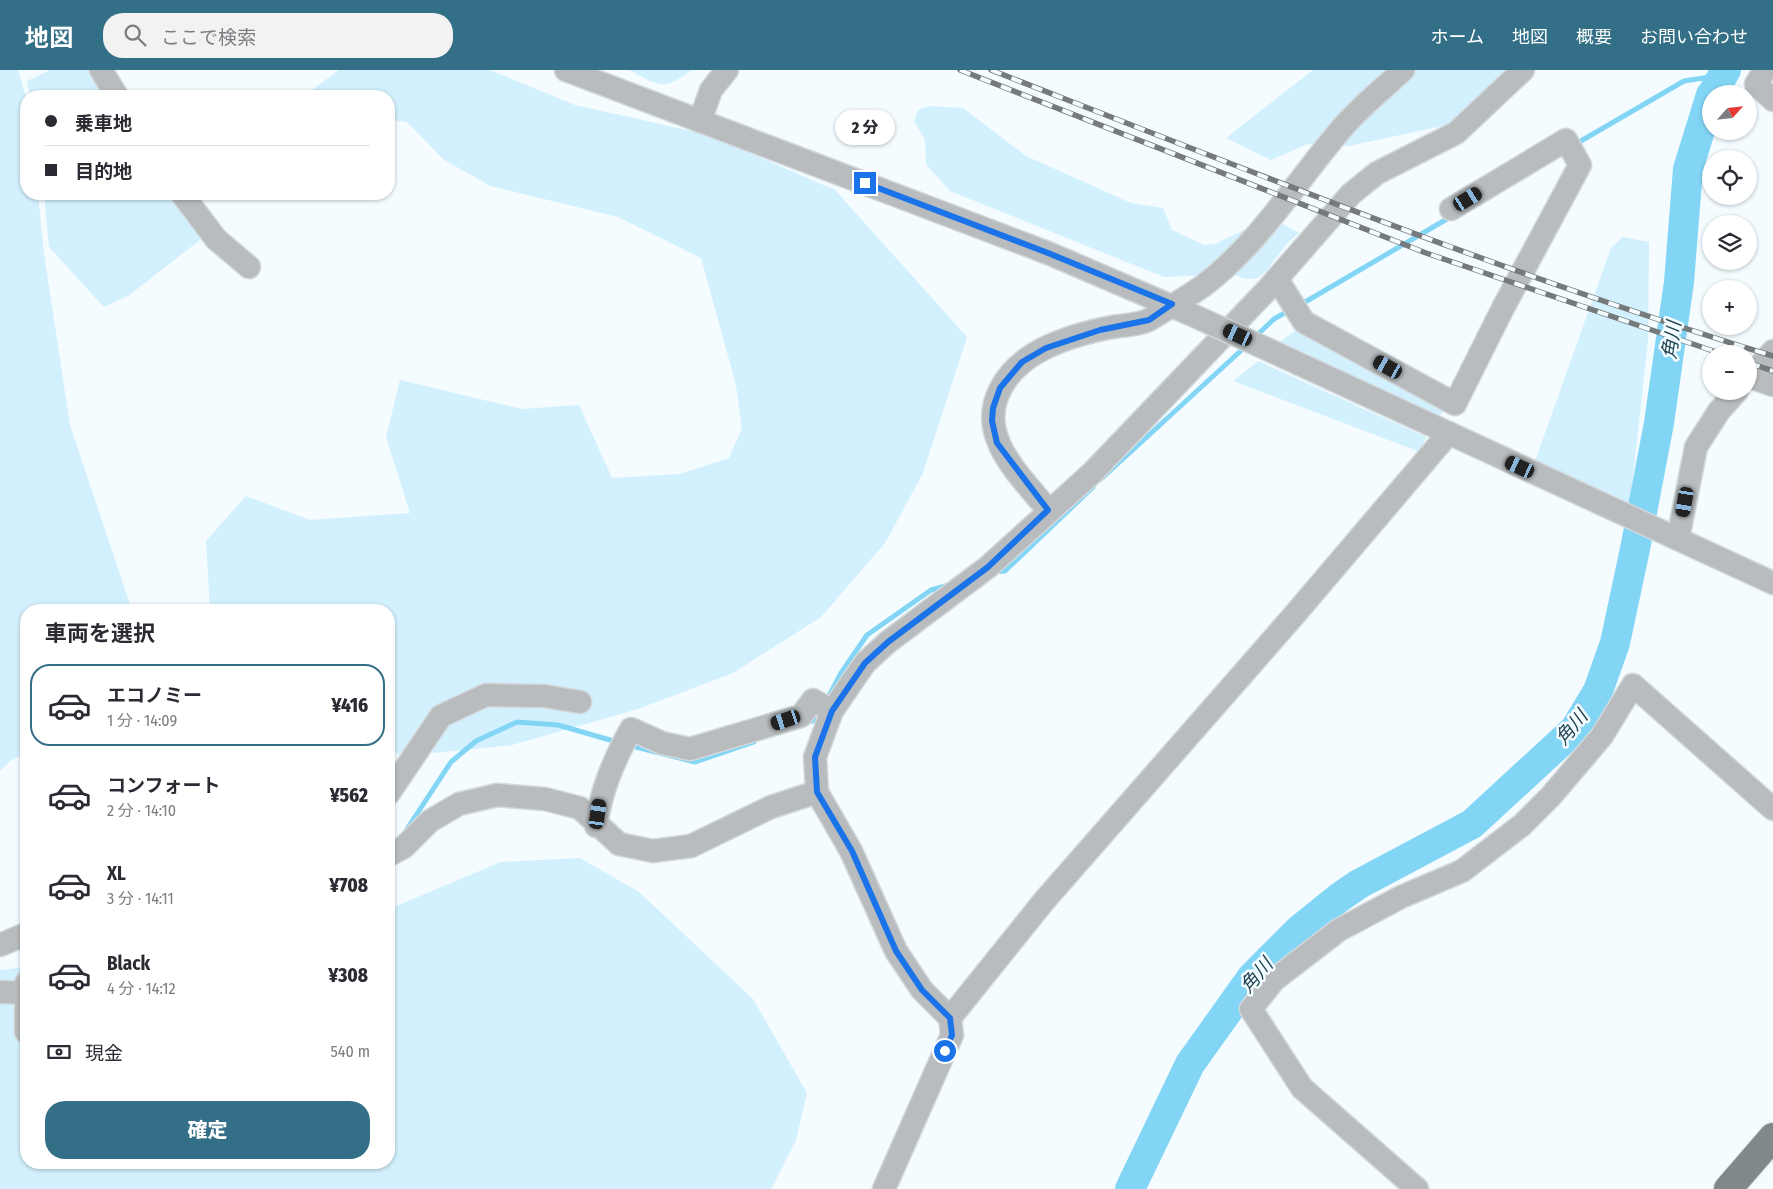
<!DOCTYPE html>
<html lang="ja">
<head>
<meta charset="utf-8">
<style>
  :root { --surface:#fff; --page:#f2f2f3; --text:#2b2b33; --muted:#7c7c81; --line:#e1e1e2; --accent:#336f86 }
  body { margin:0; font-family:"Fira Sans Condensed","Noto Sans JP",sans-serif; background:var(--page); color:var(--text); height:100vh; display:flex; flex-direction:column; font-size:19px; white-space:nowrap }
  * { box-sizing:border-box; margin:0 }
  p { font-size:16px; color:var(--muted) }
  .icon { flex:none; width:28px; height:28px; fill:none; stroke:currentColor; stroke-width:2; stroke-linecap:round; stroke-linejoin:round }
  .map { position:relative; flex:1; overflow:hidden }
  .drawer { position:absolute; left:20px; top:534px; width:375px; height:565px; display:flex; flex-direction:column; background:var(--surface); border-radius:20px; box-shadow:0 1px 4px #0004 }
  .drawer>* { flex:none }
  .top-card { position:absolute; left:20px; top:20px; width:375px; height:110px; border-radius:20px; box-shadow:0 1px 4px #0004; display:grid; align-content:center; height:110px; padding:0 25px; background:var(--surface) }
  .needle { width:32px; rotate:63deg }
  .controls { position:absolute; left:1702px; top:15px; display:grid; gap:10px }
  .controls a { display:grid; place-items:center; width:55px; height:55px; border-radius:50%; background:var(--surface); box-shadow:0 1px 4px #0004; font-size:25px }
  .end { position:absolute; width:22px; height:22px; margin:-11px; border:6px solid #1a73e8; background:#fff; box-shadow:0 0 0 2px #fff }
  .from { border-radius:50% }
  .bubble { position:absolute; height:35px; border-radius:18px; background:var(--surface); box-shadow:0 1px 4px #0004; font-size:16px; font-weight:800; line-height:35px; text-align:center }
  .car { position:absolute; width:15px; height:30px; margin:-15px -8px; border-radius:6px; box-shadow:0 0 4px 1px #0007; background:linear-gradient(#222 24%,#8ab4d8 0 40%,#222 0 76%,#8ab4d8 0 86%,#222 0) }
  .top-card b { display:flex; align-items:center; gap:18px; height:48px; font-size:19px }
  .top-card b+b { border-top:1px solid var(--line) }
  .top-card i { width:12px; height:12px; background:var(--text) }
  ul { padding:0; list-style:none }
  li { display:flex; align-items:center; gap:15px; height:82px; margin:0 10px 8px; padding:0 15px; border:2px solid transparent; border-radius:20px }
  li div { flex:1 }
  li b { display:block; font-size:19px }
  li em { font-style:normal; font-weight:800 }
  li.selected { border-color:var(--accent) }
  li>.icon { width:45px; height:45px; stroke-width:1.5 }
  h2 { padding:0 25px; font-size:22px; line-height:60px }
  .pay { display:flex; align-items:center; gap:12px; height:55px; padding:0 25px; font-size:19px }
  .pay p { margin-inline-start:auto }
  .button { display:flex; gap:10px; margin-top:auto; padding:10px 25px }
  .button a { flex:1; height:58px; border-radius:20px; background:var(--accent); color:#fff; font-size:20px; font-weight:800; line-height:58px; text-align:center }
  header { display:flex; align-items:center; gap:30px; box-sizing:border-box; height:70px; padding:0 25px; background:var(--accent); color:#fff }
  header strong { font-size:24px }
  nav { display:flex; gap:28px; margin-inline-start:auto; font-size:18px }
  .search { width:350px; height:45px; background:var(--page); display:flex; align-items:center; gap:12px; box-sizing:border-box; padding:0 18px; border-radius:20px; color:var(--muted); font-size:19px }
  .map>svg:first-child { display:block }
</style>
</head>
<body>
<header>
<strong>地図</strong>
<div class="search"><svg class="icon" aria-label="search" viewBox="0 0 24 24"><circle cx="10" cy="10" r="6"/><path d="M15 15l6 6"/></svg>ここで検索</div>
<nav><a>ホーム</a><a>地図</a><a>概要</a><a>お問い合わせ</a></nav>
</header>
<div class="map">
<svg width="1773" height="1119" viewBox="0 0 1773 1119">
  <rect width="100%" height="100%" fill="#f4fcff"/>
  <g fill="#d2f0fd">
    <polygon points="0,0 18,0 26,27 26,124 38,124 44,184 70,355 132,540 26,540 26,683 10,691 0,701"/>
    <polygon points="50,0 92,0 110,26 30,26 27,11"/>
    <polygon points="339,0 490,0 575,35 709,65 835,120 967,267 923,403 885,473 821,547 733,603 638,639 512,675 412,685 389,683 389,540 210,540 206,471 246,426 310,450 410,443 386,367 400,310 522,339 579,335 612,408 680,404 729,388 742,358 736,315 701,188 618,147 491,116 444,90 407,52 389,50 389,26 304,26"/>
    <path d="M629,0H692C661,22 661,16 629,0Z"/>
    <polygon points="1313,0 1508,0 1447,55 1349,76 1308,74 1271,90 1226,68"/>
    <path d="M928,36L963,38L1026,86L1131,133L1163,138L1172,160L1204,175L1215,174L1246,159L1261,142L1299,163C1293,168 1287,173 1282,180C1267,198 1261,219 1234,204L1164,207L950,121L926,94L925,70L914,51L918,40Z"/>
    <polygon points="44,124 176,124 205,166 128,226 104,237 49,177"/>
    <polygon points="1623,167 1649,172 1648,271 1630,433 1535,391 1611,178"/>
    <polygon points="1300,257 1446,337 1438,349 1277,274"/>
    <polygon points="1258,291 1426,367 1420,382 1233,311"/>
    <polygon points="580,788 639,822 753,929 807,1023 796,1070 771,1119 0,1119 0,900 26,897 26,1092 389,1092 389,839 501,792"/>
  </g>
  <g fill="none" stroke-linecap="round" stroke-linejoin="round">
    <g stroke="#83d5f6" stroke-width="5">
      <polyline points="1574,75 1684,11 1723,5"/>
      <polyline points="1300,235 1452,146"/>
      <polyline points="1255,267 1274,249 1290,240"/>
      <polyline points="1101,409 1246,276"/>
      <polyline points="993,502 1005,501 1093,417"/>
      <polyline points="828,628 841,603 867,565 931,520 949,515"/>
      <polyline points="804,654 818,649 820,645"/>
      <polyline points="628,675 695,692 754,672"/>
      <polyline points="407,759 451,692 476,671 517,652 558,655 617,672"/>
    </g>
    <g stroke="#83d5f6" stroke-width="30">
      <polyline points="1712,24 1726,0"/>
      <polyline points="1130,1119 1190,994 1252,907 1299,860 1340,827 1359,814 1472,754 1575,659 1598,621 1615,573 1635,479 1659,353 1679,212 1688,99 1711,25"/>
    </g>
    <defs>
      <g id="minor">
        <polyline points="101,0 117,26"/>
        <polyline points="566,0 1048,183 1190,244"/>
        <polyline points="1765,0 1756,14 1773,30"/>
        <polyline points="700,51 711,20 727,0"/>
        <polyline points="182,124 216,169 249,197"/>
        <polyline points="1277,209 1304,252 1455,334 1503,238 1580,95 1566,70 1451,139"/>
        <polyline points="1269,280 1773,513"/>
        <polyline points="1750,307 1773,315"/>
        <polyline points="1749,308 1773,281"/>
        <path d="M1048,440C1021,406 976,367 1000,320C1019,280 1072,265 1112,257C1124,255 1142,255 1152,248C1169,238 1187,227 1203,216C1260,173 1297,110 1343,57C1361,36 1383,19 1403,0"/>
        <polyline points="1678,469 1696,377 1719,341 1737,321"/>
        <polyline points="389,723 441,646 486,625 544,626 580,632"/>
        <path d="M596,756C601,720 614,690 631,659L662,673L690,679L801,646L813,630L832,641"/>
        <polyline points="389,785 404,777 430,751 459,734 497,725 545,729 580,738 619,774 653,781 691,776 771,737 817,722"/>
        <polyline points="0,875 26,864"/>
        <polyline points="0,922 26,923 26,913"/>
        <polyline points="26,923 26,962"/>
        <polyline points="950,948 1044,831 1296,543 1449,363"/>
        <polyline points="884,1119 952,965 950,948 922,920 896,881 851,781 817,722 815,687 832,641 865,593 888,572 988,497 1092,403 1267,220 1351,124 1377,103 1456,63 1523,0"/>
        <polyline points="1417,1119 1302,1018 1251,939 1274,910 1339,860 1401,827 1462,801 1522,755 1551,726 1602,666 1633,615 1773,739"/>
      </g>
      <polyline id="major" points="1728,1119 1773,1067"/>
    </defs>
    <use href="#minor" stroke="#d2d9dc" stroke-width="25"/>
    <use href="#major" stroke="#d2d9dc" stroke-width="30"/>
    <use href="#minor" stroke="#b8bcbe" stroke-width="22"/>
    <use href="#major" stroke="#81888b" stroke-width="28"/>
    <defs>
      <g id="rail">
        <polyline points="960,0 1426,183 1722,284"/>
        <path d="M991,0C1249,101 1508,205 1773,286"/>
        <polyline points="1749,293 1773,301"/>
      </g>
    </defs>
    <use href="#rail" stroke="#757a7c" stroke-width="5.5"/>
    <use href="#rail" stroke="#f4fcff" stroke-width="4" stroke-dasharray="11" stroke-linecap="butt"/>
    <defs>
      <polyline id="minor-bridge" points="1190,244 1269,280"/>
    </defs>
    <use href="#minor-bridge" stroke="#d2d9dc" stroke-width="25" stroke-linecap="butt"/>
    <use href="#minor-bridge" stroke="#b8bcbe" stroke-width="22"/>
  </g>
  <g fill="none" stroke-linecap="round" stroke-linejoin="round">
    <polyline stroke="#1a73e8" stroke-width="6" points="865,113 1048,183 1172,234 1149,250 1100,260 1046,278 1022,292 1000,318 993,338 992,351 997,373 1048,440 988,497 888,572 865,593 832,641 815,687 817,722 852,781 896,881 922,920 950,948 952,965 945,981"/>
  </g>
  <g text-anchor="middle" stroke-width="5" stroke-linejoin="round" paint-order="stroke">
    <g font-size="19" font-style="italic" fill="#204553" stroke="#f4fcff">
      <text transform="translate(1671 270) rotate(-82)" y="7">角川</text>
      <text transform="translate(1571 657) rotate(-50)" y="7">角川</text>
      <text transform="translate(1256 905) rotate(-49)" y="7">角川</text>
    </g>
  </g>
</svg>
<div class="controls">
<a><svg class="needle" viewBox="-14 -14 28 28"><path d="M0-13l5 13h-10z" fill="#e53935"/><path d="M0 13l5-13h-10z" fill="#7c7c81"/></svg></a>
<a><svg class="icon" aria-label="locate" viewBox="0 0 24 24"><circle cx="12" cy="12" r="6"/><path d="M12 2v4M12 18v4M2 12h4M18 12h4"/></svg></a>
<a><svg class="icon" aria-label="layers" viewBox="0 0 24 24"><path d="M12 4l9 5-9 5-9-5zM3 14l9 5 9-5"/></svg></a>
<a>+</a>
<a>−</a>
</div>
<i class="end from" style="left:945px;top:981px"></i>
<i class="end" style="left:865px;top:113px"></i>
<div class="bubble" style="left:835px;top:40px;width:60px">2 分</div>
<i class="car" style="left:1468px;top:129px;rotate:59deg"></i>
<i class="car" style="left:1238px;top:265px;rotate:295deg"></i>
<i class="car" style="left:1388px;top:297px;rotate:299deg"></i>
<i class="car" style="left:1520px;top:397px;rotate:295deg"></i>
<i class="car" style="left:1685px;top:432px;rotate:190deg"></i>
<i class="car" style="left:786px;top:650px;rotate:252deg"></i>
<i class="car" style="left:598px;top:744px;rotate:8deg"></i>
<div class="top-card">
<b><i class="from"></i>乗車地</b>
<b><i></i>目的地</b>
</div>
<section class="drawer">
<h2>車両を選択</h2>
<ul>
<li class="selected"><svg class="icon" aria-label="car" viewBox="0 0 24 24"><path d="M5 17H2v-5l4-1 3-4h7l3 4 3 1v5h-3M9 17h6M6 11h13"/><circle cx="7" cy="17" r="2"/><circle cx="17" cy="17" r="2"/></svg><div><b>エコノミー</b><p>1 分 · 14:09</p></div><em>¥416</em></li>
<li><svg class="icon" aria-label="car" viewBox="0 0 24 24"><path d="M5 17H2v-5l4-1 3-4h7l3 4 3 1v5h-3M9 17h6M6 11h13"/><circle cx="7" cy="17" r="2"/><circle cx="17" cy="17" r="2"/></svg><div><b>コンフォート</b><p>2 分 · 14:10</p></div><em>¥562</em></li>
<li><svg class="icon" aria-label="car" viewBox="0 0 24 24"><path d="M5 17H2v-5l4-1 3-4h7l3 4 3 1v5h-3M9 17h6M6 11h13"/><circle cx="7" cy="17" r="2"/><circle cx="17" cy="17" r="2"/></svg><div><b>XL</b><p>3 分 · 14:11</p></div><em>¥708</em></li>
<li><svg class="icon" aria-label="car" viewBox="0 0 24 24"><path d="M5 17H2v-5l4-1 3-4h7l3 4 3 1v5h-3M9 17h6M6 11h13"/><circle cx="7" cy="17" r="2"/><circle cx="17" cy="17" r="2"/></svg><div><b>Black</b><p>4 分 · 14:12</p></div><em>¥308</em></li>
</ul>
<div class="pay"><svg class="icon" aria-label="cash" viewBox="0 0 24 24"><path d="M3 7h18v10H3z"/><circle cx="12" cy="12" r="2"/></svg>現金<p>540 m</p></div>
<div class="button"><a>確定</a></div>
</section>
</div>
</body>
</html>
